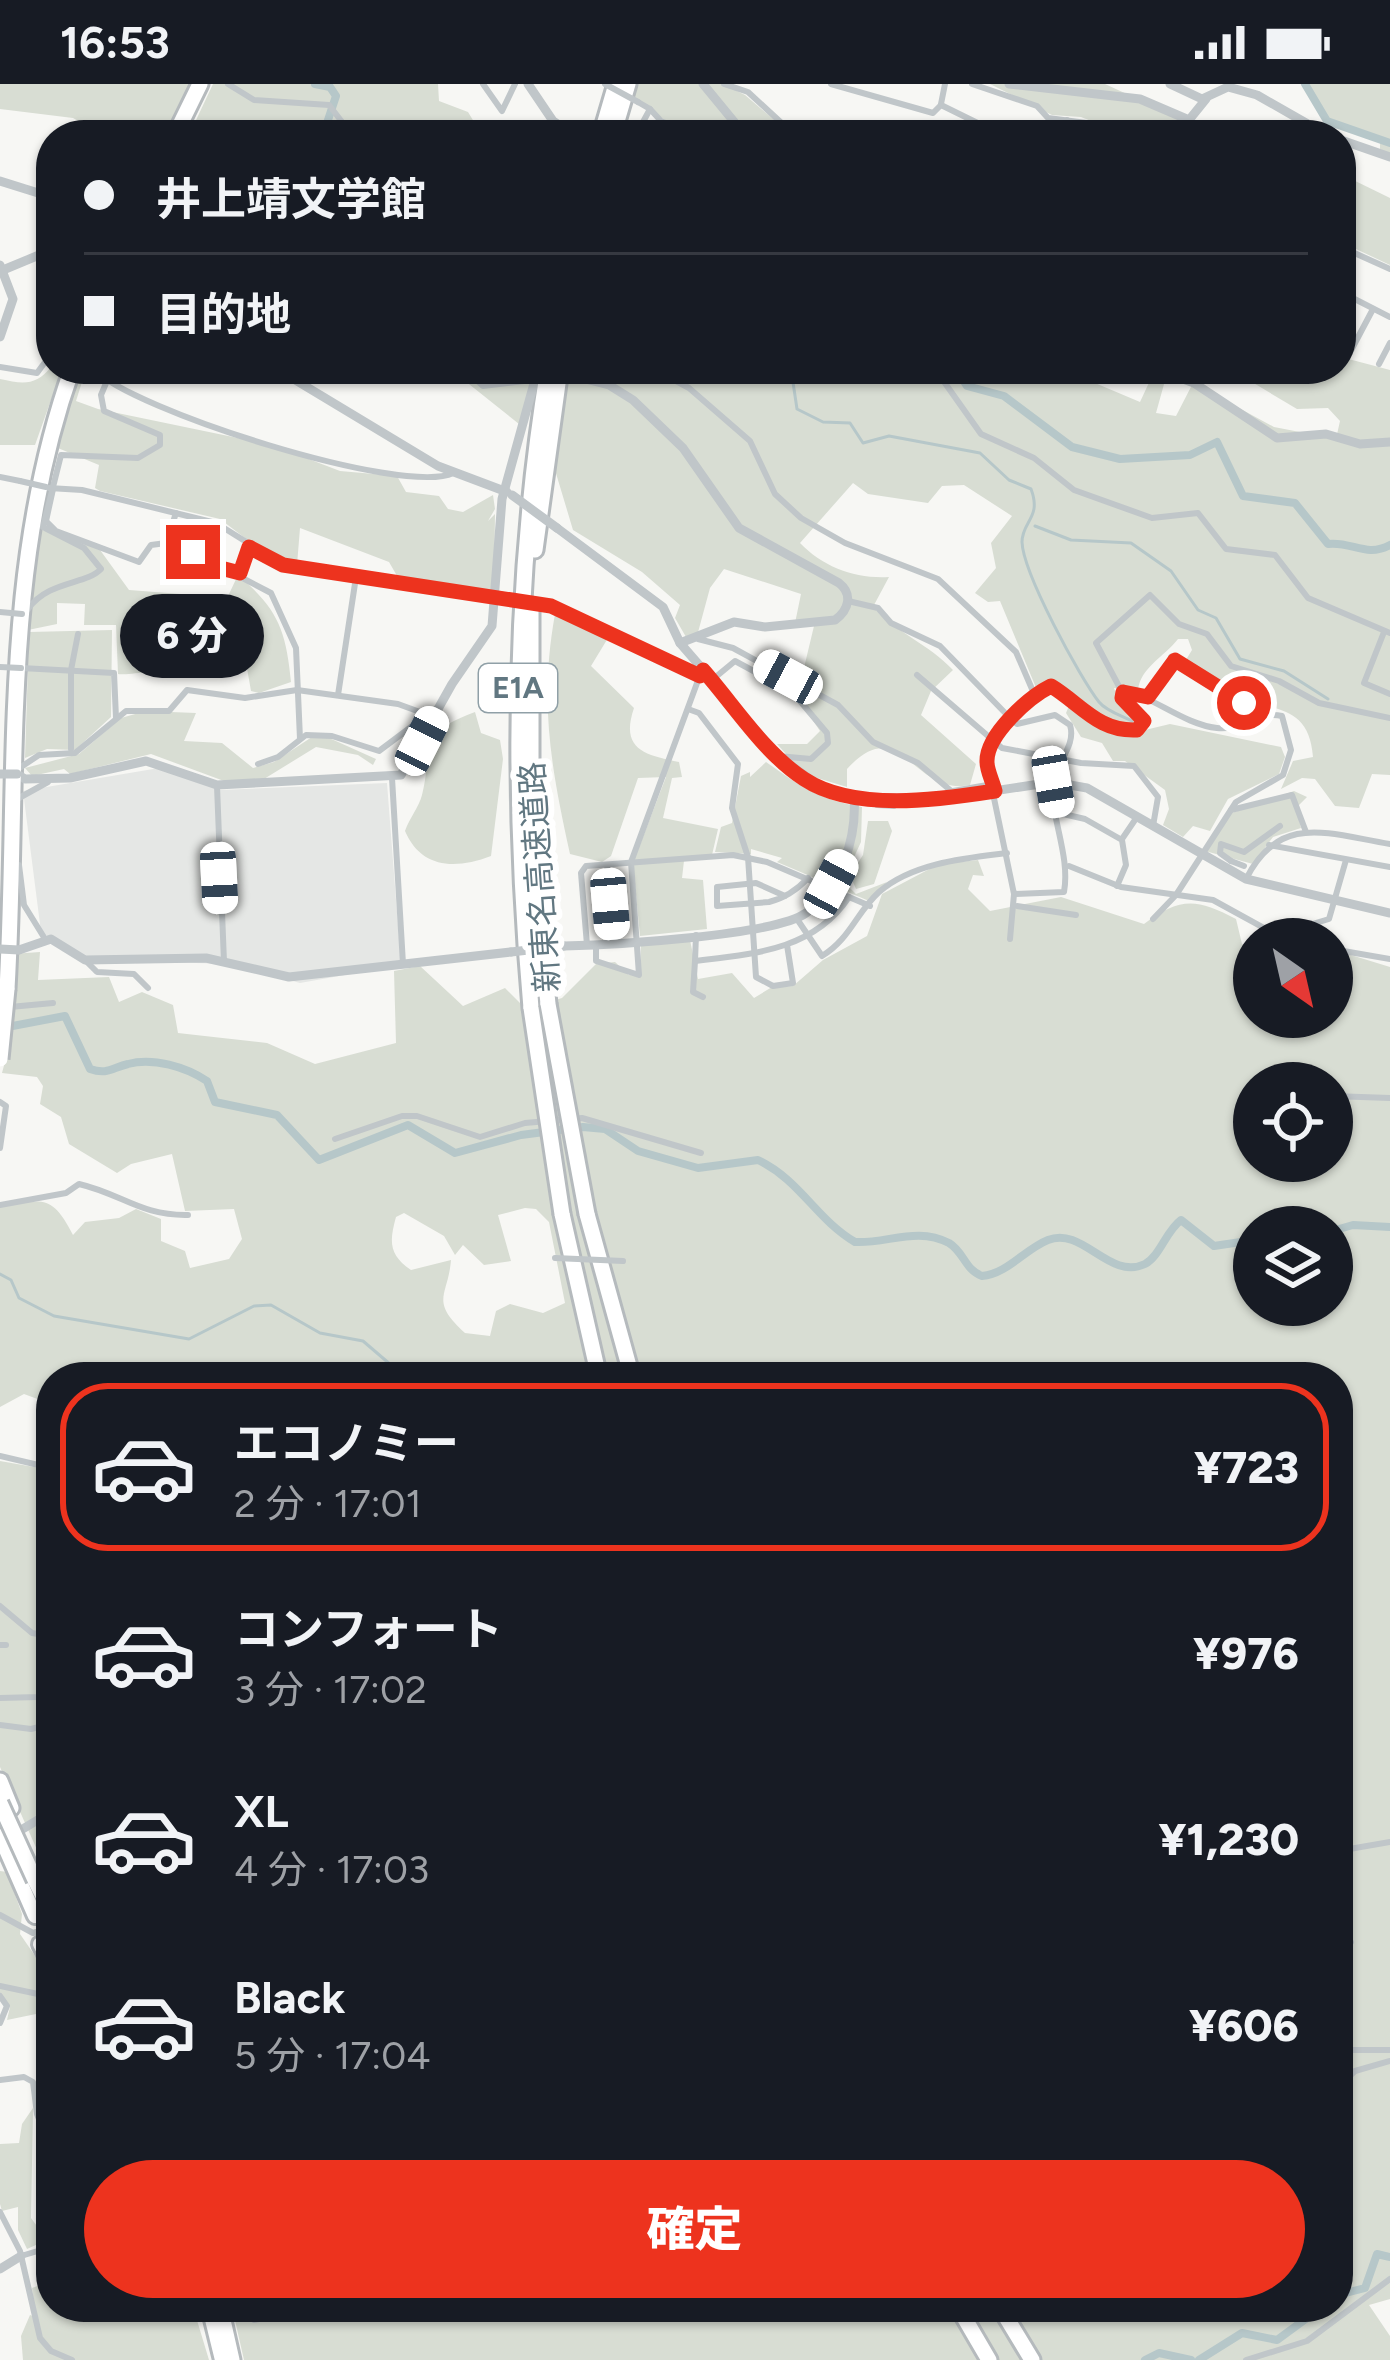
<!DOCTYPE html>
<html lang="ja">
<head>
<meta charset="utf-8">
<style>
  :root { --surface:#171b24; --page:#20242c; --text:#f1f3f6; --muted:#9ea1a6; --line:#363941; --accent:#ed331e }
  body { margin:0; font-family:Figtree,"Noto Sans JP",sans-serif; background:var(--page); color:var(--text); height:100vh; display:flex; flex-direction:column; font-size:45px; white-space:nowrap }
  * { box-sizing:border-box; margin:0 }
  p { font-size:39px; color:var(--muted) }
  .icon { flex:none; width:66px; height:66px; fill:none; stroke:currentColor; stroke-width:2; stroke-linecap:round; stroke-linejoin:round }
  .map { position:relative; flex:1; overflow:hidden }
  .side { position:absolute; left:36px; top:1278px; width:1317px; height:960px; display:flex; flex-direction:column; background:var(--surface); border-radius:48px; box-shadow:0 3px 9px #0004 }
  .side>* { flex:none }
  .guide { position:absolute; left:36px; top:36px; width:1320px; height:264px; border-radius:48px; box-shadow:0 3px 9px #0004; display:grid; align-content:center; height:264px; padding:0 48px; background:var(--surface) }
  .needle { width:78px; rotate:146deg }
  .controls { position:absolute; left:1233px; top:834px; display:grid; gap:24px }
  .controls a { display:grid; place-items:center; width:120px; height:120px; border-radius:50%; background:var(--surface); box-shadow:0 3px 9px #0004; font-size:60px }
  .end { position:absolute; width:54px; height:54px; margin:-27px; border:15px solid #ed331e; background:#fff; box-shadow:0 0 0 6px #fff }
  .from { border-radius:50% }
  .bubble { position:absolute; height:84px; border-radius:42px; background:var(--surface); box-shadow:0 3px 9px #0004; font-size:39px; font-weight:800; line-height:84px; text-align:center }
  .car { position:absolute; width:36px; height:72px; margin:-36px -18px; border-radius:15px; box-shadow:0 0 9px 3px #0007; background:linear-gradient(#fff 24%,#345 0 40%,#fff 0 76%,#345 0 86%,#fff 0) }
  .guide b { display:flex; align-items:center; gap:42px; height:114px; font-size:45px }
  .guide b+b { border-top:3px solid var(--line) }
  .guide i { width:30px; height:30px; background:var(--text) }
  ul { padding:21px 0 0; list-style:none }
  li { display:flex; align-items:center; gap:36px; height:168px; margin:0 24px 18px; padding:0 24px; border:6px solid transparent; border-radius:48px }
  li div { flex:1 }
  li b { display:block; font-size:45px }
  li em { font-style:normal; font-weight:800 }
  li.active { border-color:var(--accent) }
  li>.icon { width:108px; height:108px; stroke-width:1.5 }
  .button { display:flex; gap:24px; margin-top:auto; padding:24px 48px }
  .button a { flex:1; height:138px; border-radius:72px; background:var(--accent); color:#fff; font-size:48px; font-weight:800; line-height:138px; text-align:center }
  .status { display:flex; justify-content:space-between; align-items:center; height:84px; padding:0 60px; background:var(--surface); direction:ltr }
  .status svg { height:33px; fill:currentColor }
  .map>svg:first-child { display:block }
</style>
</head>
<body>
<div class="status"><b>16:53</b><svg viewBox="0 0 49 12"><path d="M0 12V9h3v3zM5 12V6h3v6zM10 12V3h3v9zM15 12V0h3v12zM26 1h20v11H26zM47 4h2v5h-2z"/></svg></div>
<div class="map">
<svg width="1390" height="2276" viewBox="0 0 1390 2276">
  <rect width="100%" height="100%" fill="#f7f7f4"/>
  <polygon fill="#e5e7e5" points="159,684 220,706 387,699 401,881 300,899 232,880 85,876 41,848 23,707"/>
  <g fill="#d8ddd3" fill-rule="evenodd">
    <polygon points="0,0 195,0 169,51 128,51 112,37 91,44 73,34 0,25"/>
    <polygon points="213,0 438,0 439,17 468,28 482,51 189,51"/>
    <polygon points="608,0 723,0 745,11 792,51 689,51"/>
    <polygon points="990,0 1105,0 1216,51 1126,51 1081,33 1052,31"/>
    <polygon points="1306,0 1390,0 1390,71 1380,65 1380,55 1327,36"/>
    <polygon points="1341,90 1390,114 1390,181 1341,158"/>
    <path d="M1341,273L1390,286V691L1372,690L1359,724L1335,722L1315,695L1302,694L1281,705L1293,677L1313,673C1309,619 1272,628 1233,611C1215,603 1201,589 1184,579L1192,566L1188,555H1178C1164,573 1140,584 1138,606L1114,604L1119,619L1141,635L1137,642L1108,638L1054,600L1037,606L1000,517L988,518L975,509L996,484L991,459L1012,432L964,401L942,402L928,419L868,410L853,399L800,459C823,483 855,495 889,493L874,521C896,550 928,559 953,586L931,607L921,631L976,680L970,701C913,713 901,626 847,685V703L804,690L777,660H807L820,647L797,613L814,542L795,539L801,510L724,485L710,504L697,552L686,553L675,534L680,521L642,488L573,446L552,376L567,294L555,285H1098L1095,299L1140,318L1153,290L1166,293L1156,329L1176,332L1193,299L1274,343L1336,355L1340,337L1328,324L1297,325L1230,285H1341Z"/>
    <path d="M51,283L62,285L35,361H0V295C23,300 36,302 51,283Z"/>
    <polygon points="77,285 86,285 76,317 98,325 272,361 340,387 397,392 406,408 439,412 448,425 463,428 493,411 495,425 488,437 495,430 494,508 400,497 389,478 300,444 297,481 271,474 220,435 100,407 95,404 99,381 53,362"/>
    <polygon points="450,285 475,285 480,296 532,300 519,340"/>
    <path d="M38,445L95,459L129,506L181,510L220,529L238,491C278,525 286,546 291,598L259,609L251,607L245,573C224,575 128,593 118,590L116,541H84L85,520L57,519V540L28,546L32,453Z"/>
    <path d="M555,530L608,554L591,582L634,624C620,665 644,671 679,678L682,693L672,694L663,734L718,745L712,771L684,777L682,794L703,796L707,845L640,852L633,779L666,693L638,694L611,772L602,778L570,770C551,683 539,619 555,530Z"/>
    <polygon points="112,546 111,633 75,666 47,665 25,674 29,548"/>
    <polygon points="1071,617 1086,636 1124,651 1170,640 1281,663 1285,673 1279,690 1228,715 1210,747 1193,742 1183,753 1163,741 1169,725 1165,706 1125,677 1113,677 1102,659 1081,653 1066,629"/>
    <polygon points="146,627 196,629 184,657 222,659 253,684 274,678 318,649 376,675 373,681 358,671 316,663 264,695 224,697 151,670 70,690 64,685 32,692 25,684 79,670 121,634"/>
    <path d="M475,628L481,649L500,656L503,675L491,772C454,786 421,784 405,747C409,735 419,723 422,711C434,661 416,650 475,628Z"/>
    <path d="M766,678C804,705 819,715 862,723L861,758L843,797L856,810L887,798L869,817L777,778L782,774L751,765V770L715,768L721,743L732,739L741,692L750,688V693Z"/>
    <polygon points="1294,707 1307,713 1296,724 1301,744 1273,753 1253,780 1205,767 1229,730"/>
    <polygon points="868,737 888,737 892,747 874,800 856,805 850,791 863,771"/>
    <path d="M978,776L984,792L973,791L968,805L990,827L1061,813L1144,840C1180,813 1196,814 1236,835L1242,860L1254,867V933H1332V871L1338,867L1390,883V2215L1369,2221L1390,2252V2276H244L232,2223H1338V1293H51V1320L24,1310L0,1323V1123C43,1115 52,1110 73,1151L85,1138L119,1134L136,1125L161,1135V1157L185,1167L190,1184L229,1175L242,1155L234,1125L185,1127L172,1070L131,1080L117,1089L69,1060L61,1033L40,1020L43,1002L37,993L2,989L10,959L12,870L40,868L38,896L109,893L119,918L142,908L173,921L178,949L267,959L315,980L396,959L394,887L420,882L463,922L505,904L526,925L562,914L596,880L615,878L629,891H640L641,858L690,856L698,895L732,889L754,914L772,903L793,902L823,876L867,852L882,810L939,780ZM1254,999H1332V1077H1254ZM525,1124L536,1125L549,1138L565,1219L543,1229L510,1220L496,1227L490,1252L465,1249C429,1216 448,1213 451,1176L411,1186C389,1171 389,1158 396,1133L404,1129L444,1152L455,1171L463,1161L484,1181L511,1177L498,1131ZM1254,1143H1332V1221H1254Z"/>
    <polygon points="0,1377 51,1386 51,1797 0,1683"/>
    <polygon points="0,1787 7,1788 22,1830 20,1850 51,1895 51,1941 38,1928 44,1884 36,1930 7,1936 10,1923 0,1909"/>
    <polygon points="33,2024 31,2134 47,2156 27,2165 18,2146 18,2123 2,2127 0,2120 0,2060 19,2059 22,2040"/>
    <polygon points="51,2197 51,2223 77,2223 79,2229 96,2223 148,2223 159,2234 173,2223 193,2223 209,2276 23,2276 21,2252 30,2231 35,2233 32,2204"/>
  </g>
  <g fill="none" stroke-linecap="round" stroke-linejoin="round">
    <g stroke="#b6c7c9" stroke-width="3">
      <path d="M791,285L797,325L823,338L850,339L863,359L889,352L980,369L1009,396L1031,405C1042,434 1022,437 1022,458C1023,489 1080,594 1099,618C1106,627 1122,632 1132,637"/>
      <polyline points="1035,442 1071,456 1131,459 1171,487 1198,526 1216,534 1240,575 1284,587 1328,615"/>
      <polyline points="0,1190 11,1196 19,1214 54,1232 189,1255 254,1222 271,1221 320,1249 363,1257 405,1293"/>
    </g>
    <g stroke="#b6c7c9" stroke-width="8">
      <polyline points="315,0 330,3 336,12 327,39 330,51"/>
      <polyline points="1305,0 1327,37 1390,59"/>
      <path d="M956,285L967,302L1004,312L1072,363L1120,375L1190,371L1217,358L1243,412L1295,419L1328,460C1352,457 1366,474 1390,461"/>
      <path d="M2,944L65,932L90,985C107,991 112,984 128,980C153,973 186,983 207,997L215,1018L277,1031L319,1076L408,1041L455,1069L521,1051L583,1043L605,1045L638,1067L698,1084L758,1076C800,1096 816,1135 855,1158C887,1160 917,1142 949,1159C964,1168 965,1186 982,1192C1007,1190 1025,1165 1048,1156C1083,1142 1109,1197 1145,1180C1160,1172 1166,1147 1181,1136L1214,1162L1254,1156"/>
      <polyline points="1332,1147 1353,1141 1390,1143"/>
      <polyline points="1338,2211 1365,2204 1377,2170 1390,2173"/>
      <polyline points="1145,2276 1159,2269 1191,2276"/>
      <polyline points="1199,2276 1242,2249 1277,2256 1322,2223"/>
    </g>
    <defs>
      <g id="trunk">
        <polyline points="0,1752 35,1832"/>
        <polyline points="40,1860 51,1881"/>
        <polyline points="209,2223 222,2276"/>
      </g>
      <g id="motorway">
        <polyline points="175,51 200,0"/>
        <polyline points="601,51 616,0"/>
        <polyline points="613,51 628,0"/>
        <polyline points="535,466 560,285"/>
        <polyline points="531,526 531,748 548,920"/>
        <path d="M7,905C19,694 0,487 72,285"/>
        <path d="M531,924C512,710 513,497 548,285"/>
        <polyline points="562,1130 599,1293"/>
        <polyline points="587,1130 632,1293"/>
        <polyline points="0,1697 11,1724"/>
        <polyline points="35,1796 51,1828"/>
        <polyline points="220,2223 232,2276"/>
        <polyline points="958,2223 989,2276"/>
        <polyline points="1000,2223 1032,2276"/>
      </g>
    </defs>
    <use href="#trunk" stroke="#b5babd" stroke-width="20"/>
    <use href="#motorway" stroke="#b5babd" stroke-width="21"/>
    <g stroke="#c0c6c9" stroke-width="6">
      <polyline points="228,0 254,16 329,21 352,51"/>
      <polyline points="483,0 502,27 515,0"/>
      <polyline points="724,0 748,8 787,44 810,41 841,51"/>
      <polyline points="831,0 933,29 941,21"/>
      <polyline points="972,0 1037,22 1048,34 1102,41 1118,51"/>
      <polyline points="941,20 945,0"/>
      <polyline points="941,21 1002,51"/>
      <polyline points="650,25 661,37 690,51"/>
      <polyline points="636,51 650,25 638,18"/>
      <polyline points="1060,51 1067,36"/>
      <polyline points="1341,163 1390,185"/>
      <polyline points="1341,208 1390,233"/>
      <polyline points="1341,272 1347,274 1373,225"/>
      <polyline points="1379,280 1390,259"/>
      <polyline points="0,283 37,289 51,270"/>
      <path d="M94,285C129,325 404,413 453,389"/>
      <polyline points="465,285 483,302 532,296"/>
      <polyline points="654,285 689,304 750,357 775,410 801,434 845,459 938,495 1016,568 1035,612"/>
      <polyline points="890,285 924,285"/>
      <polyline points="935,285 981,350 1034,374 1074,406 1152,434 1198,429 1226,465 1275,471 1308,514 1390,549"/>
      <polyline points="0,393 20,397"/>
      <polyline points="49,404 82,406 216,439 283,481 497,511"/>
      <polyline points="53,405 46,437 56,447 139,478 151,461 166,459 193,468 271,509 296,564 300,655"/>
      <polyline points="166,459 176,429"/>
      <polyline points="240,488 249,463"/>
      <path d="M848,517L878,524L891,539L940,562L1011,635L1017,640L1055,631L1070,641C1076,660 1059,676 1054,694C1047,727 1071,769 1064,808L1014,810L986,676C996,647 1023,615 1051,603C1082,620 1098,648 1137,646L1144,637L1122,614L1128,607C1157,616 1187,641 1217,644C1241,647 1258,626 1282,632L1291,666L1283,691L1236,718L1176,811L1153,835"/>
      <path d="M28,525C49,496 86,501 101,485L84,464L43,443L61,371L138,374L160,361V351L104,327L101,311L112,285"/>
      <polyline points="1384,548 1364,599 1390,610"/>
      <polyline points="698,555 733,564 838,621 873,658 918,679 956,711"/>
      <polyline points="1171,573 1219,607 1266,628"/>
      <polyline points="21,584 114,589 116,634"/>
      <polyline points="917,591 1002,664 1081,679 1134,682 1158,713 1153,742"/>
      <polyline points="712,596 735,577 759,590"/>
      <polyline points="1122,608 1096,559 1150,511 1179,540 1207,550 1231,582 1279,597 1319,619 1390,634"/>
      <polyline points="338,611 356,493"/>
      <polyline points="1149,612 1175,576"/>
      <polyline points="688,625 699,629 738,680 732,724 748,773 756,893 773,902 793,899 787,861"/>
      <polyline points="71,665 71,586 78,550"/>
      <polyline points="778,672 811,675 828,659 827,649 800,617"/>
      <polyline points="258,680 278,673 306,651 332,652 379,667 427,631"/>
      <polyline points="21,683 39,671 75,669 126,627 169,627 187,606 245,614 297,606 398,620 431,632"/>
      <polyline points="392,694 403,880"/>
      <polyline points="217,702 224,878"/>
      <polyline points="953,707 993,700"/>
      <polyline points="19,714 48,698"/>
      <polyline points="877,721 894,722 895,713"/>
      <polyline points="1231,726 1292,711 1306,748"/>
      <polyline points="1059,729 1085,735 1122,756 1126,781 1117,802"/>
      <polyline points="1122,755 1137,733"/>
      <polyline points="1269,761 1390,783"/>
      <polyline points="1231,777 1220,769 1221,760 1244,768 1280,742"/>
      <polyline points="1231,777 1244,782"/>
      <polyline points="19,781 24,821 45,855"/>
      <polyline points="607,781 614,859"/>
      <polyline points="1069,782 1121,803 1213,816 1284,855"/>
      <path d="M1246,795C1280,728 1328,750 1390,760"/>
      <path d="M785,812L756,799L717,803V822L769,818C785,814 797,806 808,794"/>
      <polyline points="1017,822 1076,831"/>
      <path d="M797,835L822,872C850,855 856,829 879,808C912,779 965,774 1007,769"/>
      <path d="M696,851L695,877C754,870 814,866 849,813"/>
      <polyline points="1010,855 1014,810"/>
      <polyline points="1290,855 1299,844 1329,835 1346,776"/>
      <polyline points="587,861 581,789 586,782 733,771 767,778 870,822"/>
      <polyline points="596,862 596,877 639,891 631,778 700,591"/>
      <polyline points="1332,865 1390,875"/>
      <polyline points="85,876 97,888 134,890 148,904"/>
      <polyline points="695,877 693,908 703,913"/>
      <polyline points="10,923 53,919"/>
      <polyline points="1332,1012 1390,1014"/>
      <polyline points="0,1018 6,1022 0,1064"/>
      <polyline points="335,1055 402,1032 417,1032 480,1053 525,1039 582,1034 701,1069"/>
      <path d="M0,1121L66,1109L79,1100C122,1110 141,1132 188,1131"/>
      <polyline points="0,1372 51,1384"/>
      <polyline points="0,1522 32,1549 51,1552"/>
      <polyline points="0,1561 6,1561"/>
      <polyline points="0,1614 38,1613 51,1606"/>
      <polyline points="0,1641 31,1645 51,1640"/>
      <polyline points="46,1732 42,1718 51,1708"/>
      <polyline points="1338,1767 1390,1758"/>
      <polyline points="0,1831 33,1849 51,1844"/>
      <polyline points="1338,1863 1351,1858"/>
      <polyline points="0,1902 38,1910 51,1926"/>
      <polyline points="0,1912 7,1922 0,1939"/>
      <polyline points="1338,1966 1390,1966"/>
      <polyline points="0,1996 24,1993 33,1998 37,2030 51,2064"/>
      <polyline points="1338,2003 1355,1987 1390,1977"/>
      <polyline points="0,2128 20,2167 40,2254 51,2267 72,2276"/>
      <polyline points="39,2135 51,2130"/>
      <polyline points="21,2172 51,2163"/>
      <polyline points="240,2223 254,2236 264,2234 268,2223"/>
      <polyline points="1246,2276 1307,2257 1390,2195"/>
    </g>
    <g stroke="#c0c6c9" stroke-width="9">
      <polyline points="528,0 553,37 574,51"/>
      <polyline points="703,0 745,51"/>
      <polyline points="1009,0 1140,15 1189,36 1206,15"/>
      <polyline points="1170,0 1202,15 1228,3 1257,11 1327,51"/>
      <polyline points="1341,56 1390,73"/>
      <polyline points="0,97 51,113"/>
      <polyline points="0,181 13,215 0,253"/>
      <polyline points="3,186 51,166"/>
      <polyline points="277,285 438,382 507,408"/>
      <path d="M571,285L574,292L609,301L633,316L683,364L739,444L839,499C853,510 849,526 835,536L765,543L734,538L680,559"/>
      <polyline points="1156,285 1194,299 1277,354 1326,350 1360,360 1390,358"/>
      <polyline points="557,444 663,523 680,559 778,672 823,705 854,713 941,715 1053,698 1087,704 1246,795 1390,829"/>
      <polyline points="551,522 700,591"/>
      <polyline points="17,690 25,695 70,694 146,677 217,701 401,691 452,600 492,542 502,415 538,285"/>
      <path d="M564,862C609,861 774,852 806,829C841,804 857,754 854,713"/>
      <polyline points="19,866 51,855 85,876 206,874 289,893 511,868"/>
      <polyline points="11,1752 51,1728"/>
      <polyline points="0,2185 21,2172"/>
    </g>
    <use href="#trunk" stroke="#fff" stroke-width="14"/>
    <use href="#motorway" stroke="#fff" stroke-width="15"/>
    <defs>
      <g id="motorway-bridge">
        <polyline points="548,920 587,1130"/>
        <polyline points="531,924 562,1130"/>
        <polyline points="0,975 7,905"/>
        <polyline points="0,1719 35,1796"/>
      </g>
    </defs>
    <use href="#motorway-bridge" stroke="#b5babd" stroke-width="21" stroke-linecap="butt"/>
    <g stroke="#c0c6c9" stroke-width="6">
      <polyline points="605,0 638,18"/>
      <polyline points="20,397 46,403"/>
      <polyline points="0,528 22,530"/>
      <polyline points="0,583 21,584"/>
      <polyline points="555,1174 623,1177"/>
    </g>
    <g stroke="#c0c6c9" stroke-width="9">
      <polyline points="512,411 557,444"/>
      <polyline points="501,512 551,522"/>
      <polyline points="0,690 17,690"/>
      <polyline points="0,865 19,866"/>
      <polyline points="511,868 564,862"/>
    </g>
    <use href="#motorway-bridge" stroke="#fff" stroke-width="15"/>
  </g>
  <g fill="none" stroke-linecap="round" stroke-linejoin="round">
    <path stroke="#ed331e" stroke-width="15" d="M193,468L209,481L240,489L249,463L283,481L551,522L700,592L703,586C734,621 764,669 804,695C854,728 938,716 995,707C993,698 987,687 987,678C986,651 1029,613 1051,602C1081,620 1098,648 1137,646L1144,637L1122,614L1123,608L1148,613L1175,576L1244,619"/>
  </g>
  <g text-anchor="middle" stroke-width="12" stroke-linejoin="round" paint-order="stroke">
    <rect fill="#fff" stroke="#90a0a7" stroke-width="3" x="479" y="580" width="78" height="48" rx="9"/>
    <g font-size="30" font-weight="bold" fill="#617781">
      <text x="518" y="614">E1A</text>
    </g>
    <g font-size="33" fill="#617781" stroke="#fff">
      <text transform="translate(539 793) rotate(-94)" y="12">新東名高速道路</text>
    </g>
  </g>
</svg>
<div class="controls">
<a><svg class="needle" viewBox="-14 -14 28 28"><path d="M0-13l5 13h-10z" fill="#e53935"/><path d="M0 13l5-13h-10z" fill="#9ea1a6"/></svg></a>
<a><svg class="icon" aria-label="locate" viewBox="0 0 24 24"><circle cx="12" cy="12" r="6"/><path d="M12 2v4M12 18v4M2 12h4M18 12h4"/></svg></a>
<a><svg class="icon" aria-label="layers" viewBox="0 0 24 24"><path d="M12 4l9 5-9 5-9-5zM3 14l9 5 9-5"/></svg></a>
</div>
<i class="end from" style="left:1244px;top:619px"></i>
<i class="end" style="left:193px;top:468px"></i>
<div class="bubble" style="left:120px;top:510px;width:144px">6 分</div>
<i class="car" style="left:788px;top:593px;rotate:298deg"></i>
<i class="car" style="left:422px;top:657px;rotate:27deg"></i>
<i class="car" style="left:1053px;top:698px;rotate:170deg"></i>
<i class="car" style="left:219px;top:794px;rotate:177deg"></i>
<i class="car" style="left:831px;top:800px;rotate:28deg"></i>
<i class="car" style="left:610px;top:820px;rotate:175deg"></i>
<div class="guide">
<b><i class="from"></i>井上靖文学館</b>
<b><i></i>目的地</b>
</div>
<section class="side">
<ul>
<li class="active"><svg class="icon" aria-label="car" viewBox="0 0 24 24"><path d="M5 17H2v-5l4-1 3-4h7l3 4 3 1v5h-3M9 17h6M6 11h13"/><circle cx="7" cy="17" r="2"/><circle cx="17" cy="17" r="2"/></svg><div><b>エコノミー</b><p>2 分 · 17:01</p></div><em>¥723</em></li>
<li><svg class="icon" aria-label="car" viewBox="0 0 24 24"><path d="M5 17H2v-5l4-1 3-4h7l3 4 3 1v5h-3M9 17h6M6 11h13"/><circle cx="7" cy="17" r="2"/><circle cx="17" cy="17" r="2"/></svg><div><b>コンフォート</b><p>3 分 · 17:02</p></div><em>¥976</em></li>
<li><svg class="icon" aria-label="car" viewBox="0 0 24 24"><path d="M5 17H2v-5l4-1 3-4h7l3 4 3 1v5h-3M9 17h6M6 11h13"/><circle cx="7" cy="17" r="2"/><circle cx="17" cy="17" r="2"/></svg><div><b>XL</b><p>4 分 · 17:03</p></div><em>¥1,230</em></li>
<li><svg class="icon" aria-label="car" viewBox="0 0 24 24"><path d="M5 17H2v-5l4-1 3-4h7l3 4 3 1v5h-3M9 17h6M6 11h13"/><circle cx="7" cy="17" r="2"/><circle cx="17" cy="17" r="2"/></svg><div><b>Black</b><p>5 分 · 17:04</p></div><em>¥606</em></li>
</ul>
<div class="button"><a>確定</a></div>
</section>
</div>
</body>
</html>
